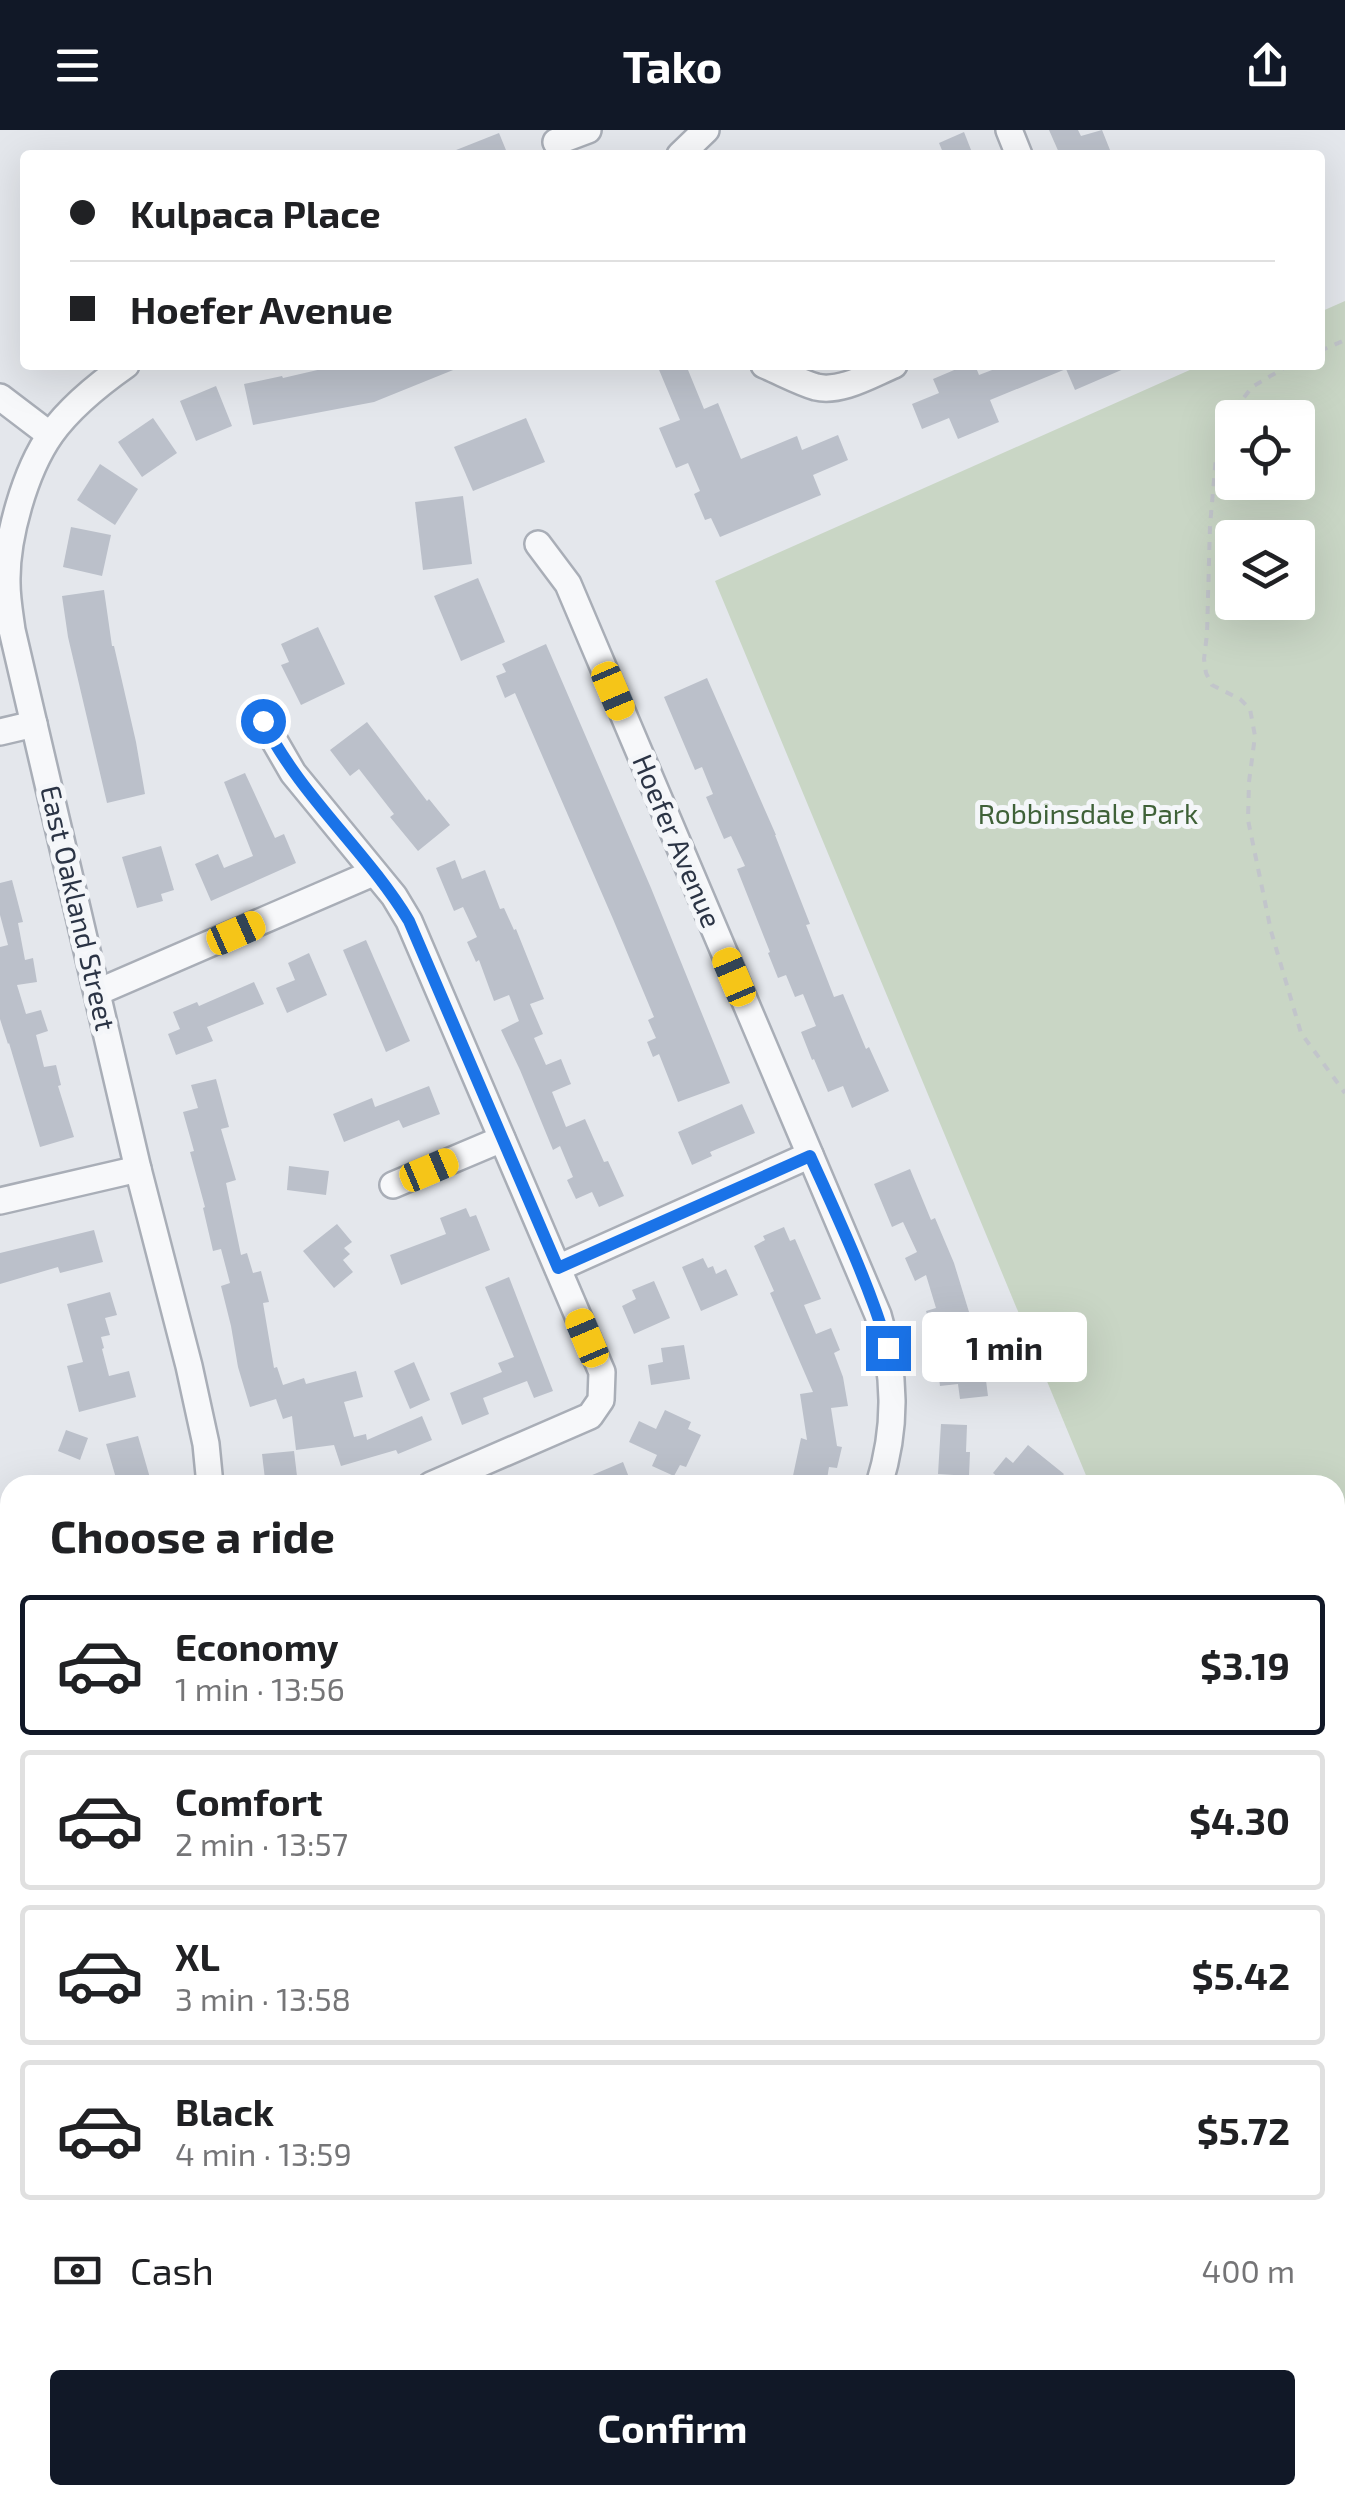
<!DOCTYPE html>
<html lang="en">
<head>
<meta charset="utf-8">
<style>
  :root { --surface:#fff; --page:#f6f6f6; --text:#202124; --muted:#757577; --line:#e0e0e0; --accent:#111827 }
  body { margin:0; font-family:"Exo 2",sans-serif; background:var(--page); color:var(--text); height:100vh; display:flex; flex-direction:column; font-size:38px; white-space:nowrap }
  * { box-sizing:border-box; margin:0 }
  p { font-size:32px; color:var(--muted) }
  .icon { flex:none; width:55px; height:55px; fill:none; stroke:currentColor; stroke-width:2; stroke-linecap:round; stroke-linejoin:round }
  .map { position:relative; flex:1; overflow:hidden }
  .details { position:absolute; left:0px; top:1345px; width:1345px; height:1030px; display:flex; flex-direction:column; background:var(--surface); border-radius:30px 30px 0 0; box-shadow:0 10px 40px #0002 }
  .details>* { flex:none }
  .banner { position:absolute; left:20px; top:20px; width:1305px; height:220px; border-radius:10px; box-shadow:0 10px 40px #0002; display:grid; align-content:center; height:220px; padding:0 50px; background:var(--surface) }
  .fabs { position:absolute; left:1215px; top:270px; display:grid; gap:20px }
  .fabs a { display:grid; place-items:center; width:100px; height:100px; border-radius:10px; background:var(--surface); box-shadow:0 10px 40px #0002; font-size:50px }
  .end { position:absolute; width:45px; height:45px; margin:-22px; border:12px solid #1a73e8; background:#fff; box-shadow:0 0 0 5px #fff }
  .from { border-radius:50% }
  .bubble { position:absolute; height:70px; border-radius:10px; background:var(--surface); box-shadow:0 10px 40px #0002; font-size:32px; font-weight:700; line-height:70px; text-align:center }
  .car { position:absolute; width:30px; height:60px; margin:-30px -15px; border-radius:12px; box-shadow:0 0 8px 2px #0007; background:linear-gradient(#f5c518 24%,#345 0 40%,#f5c518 0 76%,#345 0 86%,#f5c518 0) }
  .banner b { display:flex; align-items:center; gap:35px; height:95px; font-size:38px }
  .banner b+b { border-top:2px solid var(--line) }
  .banner i { width:25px; height:25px; background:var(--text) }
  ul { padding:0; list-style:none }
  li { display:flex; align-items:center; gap:30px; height:140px; margin:0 20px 15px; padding:0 30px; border:5px solid var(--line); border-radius:10px }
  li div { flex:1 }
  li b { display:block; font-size:38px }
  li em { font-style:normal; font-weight:700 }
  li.on { border-color:var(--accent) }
  li>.icon { width:90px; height:90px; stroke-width:1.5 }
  h2 { padding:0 50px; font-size:45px; line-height:120px }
  .pay { display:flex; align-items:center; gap:25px; height:110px; padding:0 50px; font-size:38px }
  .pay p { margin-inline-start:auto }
  .cta { display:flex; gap:20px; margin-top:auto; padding:20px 50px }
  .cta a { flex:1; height:115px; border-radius:10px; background:var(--accent); color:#fff; font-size:40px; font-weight:700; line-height:115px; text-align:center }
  header { display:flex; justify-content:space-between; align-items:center; height:130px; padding:0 50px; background:var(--accent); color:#fff; font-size:45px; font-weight:700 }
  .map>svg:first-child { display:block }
</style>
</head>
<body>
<header><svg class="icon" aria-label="menu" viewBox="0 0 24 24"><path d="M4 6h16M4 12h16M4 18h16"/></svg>Tako<svg class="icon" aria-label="share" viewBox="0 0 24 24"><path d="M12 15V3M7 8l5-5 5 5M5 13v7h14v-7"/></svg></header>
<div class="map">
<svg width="1345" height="2375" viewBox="0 0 1345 2375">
  <rect width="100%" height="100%" fill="#e4e7ec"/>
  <path fill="#c9d6c5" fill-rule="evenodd" d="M1345,171V2375H481L477,2365H1335V1355H1090L715,451L1201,235H1320V182ZM1232,288H1298V352H1232ZM1232,408H1298V472H1232Z"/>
  <g fill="#bbc0ca">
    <polygon points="1049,0 1078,0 1081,6 1102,0 1112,25 1060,25"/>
    <polygon points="964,2 973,25 944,25 939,13"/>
    <polygon points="499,3 508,25 446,25 446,24"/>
    <polygon points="339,235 463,235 463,236 374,272 253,295 244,254 282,246 283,248"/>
    <polygon points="657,235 686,235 704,279 718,273 741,329 797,306 802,320 838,305 848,330 813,345 821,365 720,407 711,388 705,390 694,364 700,361 688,333 676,338 659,298 680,290"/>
    <polygon points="966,235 975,235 979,245 1005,235 1133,235 1075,260 1066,239 990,270 999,292 958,309 949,288 922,299 912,274 939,263 933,249"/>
    <polygon points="216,256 232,296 196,311 180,271"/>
    <polygon points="153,288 177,323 142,347 118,312"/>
    <polygon points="526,288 545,332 473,361 454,317"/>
    <polygon points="100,334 138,359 115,395 77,370"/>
    <polygon points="463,366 472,434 423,440 415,372"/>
    <polygon points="71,397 111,405 102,446 63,437"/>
    <polygon points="478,448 505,512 461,531 434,466"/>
    <polygon points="104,460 112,516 114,516 136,612 145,664 107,673 68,507 62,466"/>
    <polygon points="318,497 345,554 301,575 281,535 289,532 281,514"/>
    <polygon points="546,514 651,758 730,953 678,972 659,924 653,927 647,912 656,908 648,890 654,887 613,789 515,563 505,568 496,546 506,542 502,534"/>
    <polygon points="707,548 776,705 775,705 810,794 806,795 834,867 843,864 866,919 869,917 889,961 852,978 843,956 828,962 814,929 812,930 801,902 816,896 803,864 795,867 786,845 778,848 768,823 770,822 737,739 745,736 731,706 724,709 706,667 713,664 702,637 695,640 664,567"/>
    <polygon points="367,592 427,671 429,669 450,695 418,721 390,687 394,684 359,639 350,646 330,620"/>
    <polygon points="245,643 275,708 284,704 296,733 211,771 195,734 218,724 224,738 253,726 224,652"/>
    <polygon points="161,716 174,760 161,764 163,771 137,778 122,727"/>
    <polygon points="455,730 462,749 485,740 500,779 504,778 514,800 516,799 544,869 530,874 543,904 534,908 546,935 561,929 571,954 552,962 566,997 585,989 604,1032 608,1031 624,1066 599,1077 592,1062 576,1069 567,1050 573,1047 560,1016 553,1020 520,940 501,900 519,891 509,865 494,871 479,830 476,832 467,812 477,807 463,777 454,781 436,738"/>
    <polygon points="12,750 23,792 18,793 25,830 33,828 37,852 17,855 26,884 41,880 48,901 36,905 44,937 56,935 61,955 58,956 74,1007 40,1017 9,913 8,914 0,889 0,817 8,815 0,785 0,753"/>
    <polygon points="366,810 410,911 386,922 343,820"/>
    <polygon points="309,823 327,865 287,883 276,858 295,850 288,833"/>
    <polygon points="254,852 264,874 207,897 213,911 176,925 168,904 180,899 173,882 197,872 199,876"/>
    <polygon points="216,949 229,997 221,999 236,1050 226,1053 241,1125 247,1123 253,1143 261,1141 269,1172 263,1173 274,1238 277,1237 283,1255 304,1248 306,1254 356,1241 363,1267 344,1272 354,1307 366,1304 367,1310 422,1286 432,1310 398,1324 396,1320 341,1336 334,1315 296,1320 292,1286 283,1289 276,1269 250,1277 238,1237 231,1196 221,1156 230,1153 221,1119 213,1121 203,1078 205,1077 190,1022 194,1021 183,982 198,978 191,955"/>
    <polygon points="429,956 440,984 403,998 399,990 344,1012 333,984 372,968 375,977"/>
    <polygon points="742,974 755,1003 710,1022 712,1026 692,1035 678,1002"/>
    <polygon points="289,1036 329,1041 326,1065 287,1060"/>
    <polygon points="910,1039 931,1090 935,1088 954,1133 973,1195 934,1206 926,1181 936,1178 926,1145 915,1151 905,1128 917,1122 903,1092 892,1097 874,1054"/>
    <polygon points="466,1078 470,1087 476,1085 490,1120 401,1155 390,1125 446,1104 440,1088"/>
    <polygon points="337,1094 352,1112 344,1118 350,1124 343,1130 353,1142 334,1158 303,1121"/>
    <polygon points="784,1097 790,1111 795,1109 821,1169 804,1175 816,1204 831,1198 840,1220 834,1223 843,1247 848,1276 831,1278 837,1316 842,1317 837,1338 829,1337 826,1355 791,1355 801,1308 807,1310 800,1264 813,1262 770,1163 774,1161 754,1116 765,1110 763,1106"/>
    <polygon points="94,1100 103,1132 60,1143 58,1137 0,1154 0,1123"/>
    <polygon points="703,1128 708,1138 713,1136 716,1144 726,1139 738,1165 701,1181 682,1137"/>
    <polygon points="509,1147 553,1261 534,1268 527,1251 483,1268 489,1284 462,1295 450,1263 502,1242 498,1233 514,1227 485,1157"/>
    <polygon points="654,1151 670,1188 634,1204 622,1176 636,1169 632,1160"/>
    <polygon points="110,1162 117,1185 105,1188 110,1205 101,1207 104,1218 102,1219 109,1246 129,1241 136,1267 79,1282 67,1236 83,1232 67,1174"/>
    <polygon points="684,1215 690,1249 651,1255 648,1235 663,1232 661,1218"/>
    <polygon points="983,1227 988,1266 960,1269 958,1254 940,1256 937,1232"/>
    <polygon points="414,1232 430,1270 410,1279 394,1241"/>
    <polygon points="665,1280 691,1292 688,1299 701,1305 686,1337 680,1335 674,1346 652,1336 657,1325 629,1312 639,1291 656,1299"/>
    <polygon points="941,1294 967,1295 966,1322 970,1322 969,1346 938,1344"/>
    <polygon points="66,1300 88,1308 80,1330 58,1321"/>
    <polygon points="138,1306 152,1355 118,1355 106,1314"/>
    <polygon points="1028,1315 1064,1344 1055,1355 1007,1355 993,1343 1006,1327 1013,1333"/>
    <polygon points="294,1321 297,1346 265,1349 262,1324"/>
    <polygon points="623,1332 632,1355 571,1355 571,1354"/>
  </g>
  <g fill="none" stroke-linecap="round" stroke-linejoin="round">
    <defs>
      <g id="minor">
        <polyline points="1009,0 1019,25"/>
        <polyline points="556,12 588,0"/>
        <polyline points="680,25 706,0"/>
        <path d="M126,235C99,254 71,276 51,304C25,341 6,408 7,453C7,469 10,485 12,500L138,1039L189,1236L206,1314L210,1355"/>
        <path d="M764,235C781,242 799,252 816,257C841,263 872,244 894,235"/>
        <polyline points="0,267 50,305"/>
        <path d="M538,414L568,454L878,1185C896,1243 897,1297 879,1355"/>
        <polyline points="263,591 293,643 394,766 409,791 602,1242 601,1270 590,1286 431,1355"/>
        <polyline points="0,602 34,594"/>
        <polyline points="98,862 373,743"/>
        <polyline points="393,1055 502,1009"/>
        <polyline points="0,1071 138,1039"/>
        <polyline points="558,1138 810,1025"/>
        <polyline points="0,1811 10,1807"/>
        <polyline points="1335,1958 1345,1956"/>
        <polyline points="0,2288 10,2313"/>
        <polyline points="31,2365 35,2375"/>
        <polyline points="314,2365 318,2375"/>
        <polyline points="1032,2375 1045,2365"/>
      </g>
    </defs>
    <use href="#minor" stroke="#a9aeb7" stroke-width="30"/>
    <g stroke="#c2c5cb" stroke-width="4" stroke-dasharray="8 8" stroke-linecap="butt">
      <polyline points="1320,221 1345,210"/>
      <polyline points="1289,235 1252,257 1232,283 1216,327 1210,396 1207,504 1204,529 1206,543 1212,555 1240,569 1250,579 1255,606 1249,652 1248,690 1271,801 1301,903 1345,963"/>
      <polyline points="1335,1379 1345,1374"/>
      <polyline points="1335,1668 1345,1670"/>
      <polyline points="1335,2165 1345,2162"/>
      <polyline points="1335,2231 1345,2235"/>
    </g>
    <use href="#minor" stroke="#f7f8fa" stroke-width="25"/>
  </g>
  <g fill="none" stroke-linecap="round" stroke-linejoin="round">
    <path stroke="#1a73e8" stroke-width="12" d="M263,591C300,666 366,720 409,791L558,1138L810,1026C838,1088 868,1151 888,1218"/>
  </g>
  <g text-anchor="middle" stroke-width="10" stroke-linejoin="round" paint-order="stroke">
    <g font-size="28" fill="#3f6138" stroke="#f4f6f9">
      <text x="1088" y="694">Robbinsdale Park</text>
    </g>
    <g font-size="28" fill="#2b3445" stroke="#f4f6f9">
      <text transform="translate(677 711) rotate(67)" y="10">Hoefer Avenue</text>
      <text transform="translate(78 778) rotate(77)" y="10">East Oakland Street</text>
    </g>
  </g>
</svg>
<div class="fabs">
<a><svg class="icon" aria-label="locate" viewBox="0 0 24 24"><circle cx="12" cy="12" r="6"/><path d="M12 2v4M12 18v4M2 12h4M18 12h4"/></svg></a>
<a><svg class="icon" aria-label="layers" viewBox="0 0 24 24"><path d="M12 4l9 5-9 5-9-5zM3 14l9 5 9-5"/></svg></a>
</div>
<i class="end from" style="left:263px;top:591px"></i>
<i class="end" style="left:888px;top:1218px"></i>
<div class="bubble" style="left:922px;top:1182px;width:165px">1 min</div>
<i class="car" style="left:613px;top:561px;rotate:157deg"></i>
<i class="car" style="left:236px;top:803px;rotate:66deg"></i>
<i class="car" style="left:734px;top:847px;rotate:337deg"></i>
<i class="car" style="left:429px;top:1040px;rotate:67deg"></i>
<i class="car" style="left:587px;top:1208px;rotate:337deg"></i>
<div class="banner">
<b><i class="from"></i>Kulpaca Place</b>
<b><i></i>Hoefer Avenue</b>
</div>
<section class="details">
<h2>Choose a ride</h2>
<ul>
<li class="on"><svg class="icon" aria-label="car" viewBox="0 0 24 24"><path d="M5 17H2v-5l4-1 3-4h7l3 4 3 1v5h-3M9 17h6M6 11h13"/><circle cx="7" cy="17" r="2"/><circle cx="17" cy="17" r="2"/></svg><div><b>Economy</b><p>1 min · 13:56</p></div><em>$3.19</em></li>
<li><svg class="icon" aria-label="car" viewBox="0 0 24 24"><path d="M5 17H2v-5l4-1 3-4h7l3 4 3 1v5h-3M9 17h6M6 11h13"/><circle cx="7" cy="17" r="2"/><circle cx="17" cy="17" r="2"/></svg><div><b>Comfort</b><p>2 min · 13:57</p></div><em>$4.30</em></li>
<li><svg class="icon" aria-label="car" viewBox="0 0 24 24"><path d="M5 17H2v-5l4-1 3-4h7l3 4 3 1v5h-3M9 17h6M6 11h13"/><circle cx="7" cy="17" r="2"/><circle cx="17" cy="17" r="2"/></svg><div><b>XL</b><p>3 min · 13:58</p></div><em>$5.42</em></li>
<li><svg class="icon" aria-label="car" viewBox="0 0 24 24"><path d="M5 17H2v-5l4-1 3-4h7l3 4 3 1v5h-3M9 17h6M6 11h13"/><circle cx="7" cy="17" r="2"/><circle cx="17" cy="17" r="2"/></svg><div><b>Black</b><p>4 min · 13:59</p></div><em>$5.72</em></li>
</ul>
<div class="pay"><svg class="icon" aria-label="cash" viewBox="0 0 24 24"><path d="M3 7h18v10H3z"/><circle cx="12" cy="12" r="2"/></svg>Cash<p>400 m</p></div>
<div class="cta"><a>Confirm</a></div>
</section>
</div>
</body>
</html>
